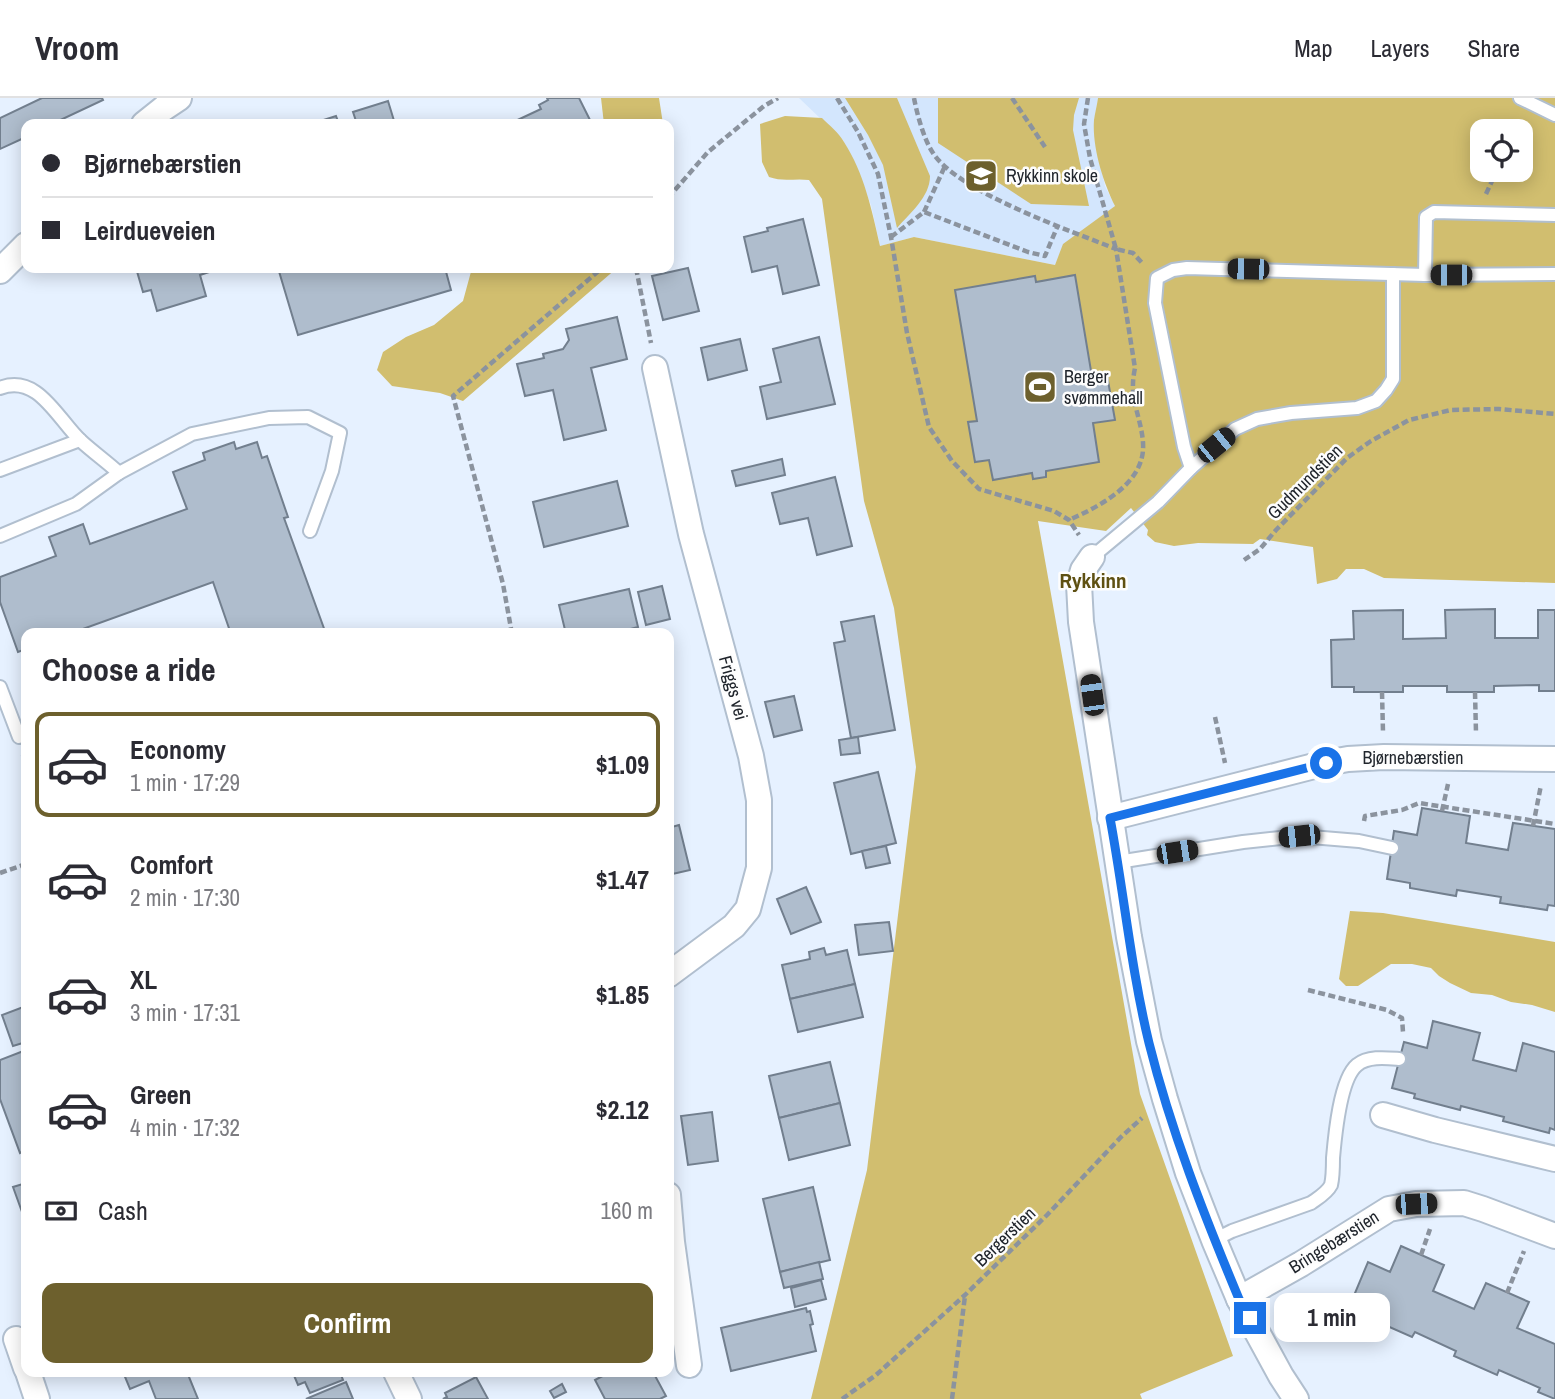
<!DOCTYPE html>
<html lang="en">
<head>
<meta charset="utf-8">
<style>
  :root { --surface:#fff; --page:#f2f2f3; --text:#2b2b33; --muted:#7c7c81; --line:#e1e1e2; --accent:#6d602d }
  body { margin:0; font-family:"Archivo Narrow",sans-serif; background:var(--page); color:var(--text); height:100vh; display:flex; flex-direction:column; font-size:26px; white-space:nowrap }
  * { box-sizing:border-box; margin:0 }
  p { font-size:23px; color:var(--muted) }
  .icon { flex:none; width:38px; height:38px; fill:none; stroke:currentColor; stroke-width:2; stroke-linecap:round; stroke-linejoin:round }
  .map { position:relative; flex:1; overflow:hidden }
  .drawer { position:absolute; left:21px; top:530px; width:653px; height:749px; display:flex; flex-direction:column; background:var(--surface); border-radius:14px; box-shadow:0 4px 18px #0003 }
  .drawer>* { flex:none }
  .banner { position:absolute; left:21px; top:21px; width:653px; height:154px; border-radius:14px; box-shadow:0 4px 18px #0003; display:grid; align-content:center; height:154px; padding:0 21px; background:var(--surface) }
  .fabs { position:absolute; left:1470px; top:21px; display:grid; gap:14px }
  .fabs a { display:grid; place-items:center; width:63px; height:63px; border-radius:14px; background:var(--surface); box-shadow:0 4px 18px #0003; font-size:35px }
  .end { position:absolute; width:32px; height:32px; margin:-16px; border:9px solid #1a73e8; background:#fff; box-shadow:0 0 0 4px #fff }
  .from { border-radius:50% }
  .bubble { position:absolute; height:49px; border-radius:14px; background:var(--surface); box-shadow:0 4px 18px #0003; font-size:23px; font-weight:700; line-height:49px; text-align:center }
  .car { position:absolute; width:21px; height:42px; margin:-21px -10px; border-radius:9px; box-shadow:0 0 5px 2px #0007; background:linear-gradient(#222 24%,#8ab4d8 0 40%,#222 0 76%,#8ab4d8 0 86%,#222 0) }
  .banner b { display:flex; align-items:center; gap:24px; height:66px; font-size:26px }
  .banner b+b { border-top:2px solid var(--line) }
  .banner i { width:18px; height:18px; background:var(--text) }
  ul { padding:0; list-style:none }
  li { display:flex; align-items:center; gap:21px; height:105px; margin:0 14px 10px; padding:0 7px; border:4px solid transparent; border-radius:14px }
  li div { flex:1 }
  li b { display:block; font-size:26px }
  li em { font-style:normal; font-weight:700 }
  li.on { border-color:var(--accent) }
  li>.icon { width:63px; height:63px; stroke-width:1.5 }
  h2 { padding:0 21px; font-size:32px; line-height:84px }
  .pay { display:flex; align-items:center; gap:18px; height:77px; padding:0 21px; font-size:26px }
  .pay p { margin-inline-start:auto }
  .action { display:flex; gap:14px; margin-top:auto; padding:14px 21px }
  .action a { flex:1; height:80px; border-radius:14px; background:var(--accent); color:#fff; font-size:28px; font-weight:700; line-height:80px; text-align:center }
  header { display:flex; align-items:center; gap:42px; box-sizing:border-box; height:98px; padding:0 35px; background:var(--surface); border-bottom:2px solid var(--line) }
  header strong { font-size:33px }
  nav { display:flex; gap:38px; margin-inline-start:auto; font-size:24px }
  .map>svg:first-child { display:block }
</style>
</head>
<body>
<header>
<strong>Vroom</strong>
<nav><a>Map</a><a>Layers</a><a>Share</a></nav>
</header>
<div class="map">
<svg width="1555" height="1301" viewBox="0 0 1555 1301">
  <rect width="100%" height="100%" fill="#e6f1ff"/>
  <polygon fill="#d3e6fd" points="799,0 1098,0 1094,24 1097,51 1105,88 1115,108 1064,146 1055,167 914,139 880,148 871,107 856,68 843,42"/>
  <g fill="#d1be6f" fill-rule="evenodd">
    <polygon points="601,0 659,0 663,26 604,26"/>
    <path d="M845,0H897L930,78C930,99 910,115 897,130L883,67L868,37Z"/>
    <polygon points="938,0 1079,0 1074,17 1073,32 1089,108 1031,106 938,45"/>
    <path d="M1098,0H1555V485L1384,480L1364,471H1346L1337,481L1317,486L1313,449L1260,441L1253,446L1198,445L1174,448L1155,444L1147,437L1148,432L1131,410L1106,433L1038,423L1140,996L1233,1258L1140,1296L1142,1301H811L867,1072L916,669L894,510L864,403L822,101L809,82C795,80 783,84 769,79L762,64L760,26L785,18L822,20C829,27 839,35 844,44C864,75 872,112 880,148L914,139L1055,167L1063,146L1115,108C1103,84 1092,49 1094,22C1095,15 1097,7 1098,0ZM1482,33H1521V72H1482Z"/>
    <polygon points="472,170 617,170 463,303 440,295 392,288 377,272 383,254 406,239 434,227 463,203"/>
    <polygon points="1350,813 1383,815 1555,844 1555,914 1532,907 1511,904 1492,897 1471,895 1450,885 1439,878 1431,870 1412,866 1391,866 1358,888 1346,888 1339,881"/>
  </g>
  <g fill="#afbdcd" stroke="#727f8e" stroke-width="2">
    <polygon points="42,0 102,0 103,2 52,26 26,26 26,39 0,51 0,20"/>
    <polygon points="547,0 579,0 592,26 509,26 541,11 539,7 548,2"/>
    <polygon points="388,3 395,26 357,26 353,14"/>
    <polygon points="336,18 339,26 311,26"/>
    <polygon points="803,121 819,187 783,196 777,168 752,174 744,139 768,133 767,130"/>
    <polygon points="136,170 211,170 212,173 200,177 206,198 157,213 151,192 143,194"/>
    <polygon points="278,170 445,170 451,192 298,237"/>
    <polygon points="688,170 699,213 663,222 652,178"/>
    <polygon points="1075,177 1092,279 1107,277 1115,322 1093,325 1099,364 1046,373 1046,379 1033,381 1032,375 993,382 989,362 975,364 968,324 977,323 955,192 1035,178 1036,184"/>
    <polygon points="617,219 627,261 591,270 606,332 564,342 553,292 525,298 517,266 544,260 543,256 563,251 569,242 566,231"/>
    <polygon points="819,239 835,306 767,321 760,289 781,284 773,251"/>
    <polygon points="740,241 747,272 708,282 701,250"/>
    <polygon points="234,344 236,351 257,344 262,360 267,358 288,419 284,420 326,536 231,536 213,484 69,536 26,536 26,551 18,554 0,504 0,479 56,458 49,439 83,426 90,446 187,411 173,374 205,362 203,355"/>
    <polygon points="782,361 785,377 736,388 732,373"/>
    <polygon points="835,379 852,448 817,457 808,420 780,426 772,395"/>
    <polygon points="617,383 628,428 544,449 533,404"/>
    <polygon points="662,488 670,521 646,527 638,494"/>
    <polygon points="629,491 638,529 612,536 566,536 559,507"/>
    <polygon points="1495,511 1495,540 1538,540 1538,512 1555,512 1555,593 1539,593 1539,587 1494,588 1494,594 1447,594 1447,588 1403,588 1403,594 1354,594 1354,589 1332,589 1331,542 1354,541 1353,513 1403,512 1403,541 1446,540 1445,512"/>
    <polygon points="874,518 895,632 851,640 834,545 845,543 841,524"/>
    <polygon points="794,598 802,632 774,639 765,604"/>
    <polygon points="858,639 860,655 841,657 839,642"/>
    <polygon points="878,674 896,745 851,756 834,685"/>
    <polygon points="1422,710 1470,718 1466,745 1508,752 1513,725 1555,731 1555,808 1548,807 1547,812 1500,805 1501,799 1457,792 1456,798 1410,790 1410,785 1387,781 1394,733 1417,737"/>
    <polygon points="679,727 690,772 668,777 668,730"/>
    <polygon points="886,748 890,765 866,770 862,753"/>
    <polygon points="806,789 821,824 791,836 777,801"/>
    <polygon points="889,824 893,853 859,857 855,827"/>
    <polygon points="824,850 826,857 847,852 855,886 790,901 782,867 810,861 809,854"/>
    <polygon points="855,886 863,919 798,934 790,901"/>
    <polygon points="26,908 26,944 13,948 2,917"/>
    <polygon points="1433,923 1480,935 1473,962 1516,973 1523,945 1555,954 1555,1032 1550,1030 1549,1035 1503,1023 1504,1019 1461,1008 1460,1012 1414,1000 1415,996 1392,990 1404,944 1427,950"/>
    <polygon points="26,952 26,1052 20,1055 0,1001 0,962"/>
    <polygon points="830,964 840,1005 779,1020 769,978"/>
    <polygon points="840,1005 850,1047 789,1062 779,1020"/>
    <polygon points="712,1014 718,1063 688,1067 681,1018"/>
    <polygon points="26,1085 26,1125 13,1089"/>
    <polygon points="813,1089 830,1162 780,1174 763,1101"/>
    <polygon points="1401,1148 1444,1167 1433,1193 1474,1211 1486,1185 1529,1204 1517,1230 1555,1246 1555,1301 1538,1294 1540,1290 1499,1272 1497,1277 1454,1258 1456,1253 1415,1234 1412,1239 1369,1220 1371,1216 1350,1207 1368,1164 1390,1174"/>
    <polygon points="819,1164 823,1181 784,1190 780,1174"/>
    <polygon points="821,1182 826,1201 795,1209 791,1190"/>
    <polygon points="806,1210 807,1214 810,1213 813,1226 810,1227 816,1253 731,1273 721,1230"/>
    <polygon points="123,1274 187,1274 198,1301 156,1301 149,1283 130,1291"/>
    <polygon points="296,1274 340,1274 343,1282 310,1295 305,1284 298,1287 293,1275"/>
    <polygon points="610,1274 653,1274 666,1298 660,1301 605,1301 595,1282"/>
    <polygon points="476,1279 488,1301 443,1301 447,1299 445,1295"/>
    <polygon points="346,1284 353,1301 306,1301"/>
    <polygon points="562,1286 566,1294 554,1300 550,1293"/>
  </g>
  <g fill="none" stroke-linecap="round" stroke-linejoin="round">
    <defs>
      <g id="lane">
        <polyline points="1520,0 1555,17"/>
        <polyline points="1425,177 1426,119 1434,114 1555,117"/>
        <path d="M0,290C38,275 58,322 81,343C93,354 107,364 119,375"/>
        <polyline points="1191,370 1184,349 1155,205 1157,180 1173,172 1187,170 1425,177 1555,176"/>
        <polyline points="0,372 80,342"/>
        <polyline points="0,438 76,406 119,375 192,336 269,320 308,319 340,335 332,373 310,433"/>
        <polyline points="1092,459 1158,404 1191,370 1235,331 1257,321 1291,315 1357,310 1376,303 1386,292 1393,281 1393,176"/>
        <polyline points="0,589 19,639"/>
        <polyline points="1118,764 1243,744 1299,738 1359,743 1392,750"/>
        <path d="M1214,1142L1232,1133L1311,1105C1318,1100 1327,1095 1331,1087C1333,1079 1333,1068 1333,1060C1335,1037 1340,981 1357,967C1368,958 1386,960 1399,961"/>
      </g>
      <g id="street">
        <polyline points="144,26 164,10 179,0"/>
        <polyline points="0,173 26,147"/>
        <polyline points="655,270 691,436 751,658 759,702 759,770 748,811 734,828 668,877"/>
        <polyline points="1092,459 1083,472 1079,486 1081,524 1129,839 1149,943 1165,1001 1188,1075 1214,1142 1239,1201 1281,1278 1296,1301"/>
        <polyline points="1110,720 1326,665 1348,661 1384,659 1555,661"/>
        <polyline points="1383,1017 1435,1032 1555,1061"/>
        <polyline points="668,1097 672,1144 689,1267"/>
        <polyline points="1239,1201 1301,1166 1389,1111 1416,1106 1464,1105 1483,1111 1555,1138"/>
        <polyline points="16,1241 26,1270"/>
        <polyline points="28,1274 37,1301"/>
        <polyline points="396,1274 409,1301"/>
      </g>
    </defs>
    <use href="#lane" stroke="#b1bfcf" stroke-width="16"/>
    <use href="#street" stroke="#b1bfcf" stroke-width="28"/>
    <g stroke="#8b939e" stroke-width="4.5" stroke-dasharray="7 3.5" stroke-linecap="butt">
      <polyline points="837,0 858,34 878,76 891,139 907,235 929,329 952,363 979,391 1054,413 1069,422 1079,437"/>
      <path d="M914,0C917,16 924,42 933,55C958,94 1071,133 1116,151L1135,270C1134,275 1133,281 1133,286C1132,305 1142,325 1143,345C1146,385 1100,408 1069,422"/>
      <polyline points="1012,0 1045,49"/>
      <polyline points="1088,0 1084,26 1090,60 1116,151 1133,155 1143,166"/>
      <polyline points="1516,33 1518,23"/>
      <polyline points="1486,96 1497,72"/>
      <polyline points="668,100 708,54 764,8 778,0"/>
      <polyline points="924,114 945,68"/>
      <polyline points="891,139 924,114 1028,154 1045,158 1058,127"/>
      <polyline points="636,170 651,245"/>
      <polyline points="1244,462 1260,451 1276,432 1347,360 1371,343 1409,322 1451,312 1499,311 1555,316"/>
      <polyline points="512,536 503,486 453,298 602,170"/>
      <polyline points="1382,594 1383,634"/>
      <polyline points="1475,594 1476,635"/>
      <polyline points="1215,619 1225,665"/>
      <polyline points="23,657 26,670"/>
      <polyline points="1442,713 1448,686"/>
      <polyline points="1364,723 1365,718 1402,712 1419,705 1555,726"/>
      <polyline points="1533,728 1541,687"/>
      <polyline points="0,775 26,766"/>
      <polyline points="1308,892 1387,912 1402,920 1403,934"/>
      <polyline points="1421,1157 1430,1131"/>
      <polyline points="1507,1195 1524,1153"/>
      <polyline points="842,1301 876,1277 965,1197 1047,1117 1121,1039 1142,1020"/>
      <polyline points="952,1301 965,1198"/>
    </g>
    <use href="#lane" stroke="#fff" stroke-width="12"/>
    <use href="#street" stroke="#fff" stroke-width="24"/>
  </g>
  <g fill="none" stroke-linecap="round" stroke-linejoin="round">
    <path stroke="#1a73e8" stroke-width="9" d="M1250,1220L1239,1201C1204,1117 1171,1033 1149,945C1131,871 1124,795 1110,720L1326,665"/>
  </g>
  <defs>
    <symbol id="school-square" viewBox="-11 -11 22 22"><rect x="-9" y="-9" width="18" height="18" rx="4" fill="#6d602d" stroke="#fdfdfd"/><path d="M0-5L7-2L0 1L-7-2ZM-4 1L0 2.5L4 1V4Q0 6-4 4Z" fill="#fff"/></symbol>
    <symbol id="stadium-square" viewBox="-11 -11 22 22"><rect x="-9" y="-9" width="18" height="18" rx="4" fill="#6d602d" stroke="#fdfdfd"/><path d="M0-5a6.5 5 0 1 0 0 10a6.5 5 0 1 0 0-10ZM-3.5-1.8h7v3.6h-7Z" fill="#fff"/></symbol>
  </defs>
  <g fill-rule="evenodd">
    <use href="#school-square" x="962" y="59" width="38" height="38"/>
    <use href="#stadium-square" x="1021" y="270" width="38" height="38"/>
  </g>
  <g text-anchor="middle" stroke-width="5" stroke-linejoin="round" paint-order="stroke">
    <g font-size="18" fill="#20252c" stroke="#fdfdfd" text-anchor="start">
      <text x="1006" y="84">Rykkinn skole</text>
      <text x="1064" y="285">Berger<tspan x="1064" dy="21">svømmehall</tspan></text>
    </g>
    <g font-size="18" fill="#20252c" stroke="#fdfdfd">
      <text transform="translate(1305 384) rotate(-45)" y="6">Gudmundstien</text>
      <text transform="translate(733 590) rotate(75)" y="6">Friggs vei</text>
      <text x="1413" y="666">Bjørnebærstien</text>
      <text transform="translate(1005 1139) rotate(-44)" y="6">Bergerstien</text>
      <text transform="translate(1334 1144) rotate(-32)" y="6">Bringebærstien</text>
    </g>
    <g font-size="21" font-weight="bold" fill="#5e5012" stroke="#fdfdfd">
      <text x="1093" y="490">Rykkinn</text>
    </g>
  </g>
</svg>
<div class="fabs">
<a><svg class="icon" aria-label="locate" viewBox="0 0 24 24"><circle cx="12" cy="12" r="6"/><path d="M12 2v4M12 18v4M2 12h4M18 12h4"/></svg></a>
</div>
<i class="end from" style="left:1326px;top:665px"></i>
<i class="end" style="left:1250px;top:1220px"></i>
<div class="bubble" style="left:1274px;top:1195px;width:116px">1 min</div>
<i class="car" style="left:1248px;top:171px;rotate:271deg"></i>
<i class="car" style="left:1451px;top:177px;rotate:270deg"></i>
<i class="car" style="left:1216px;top:347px;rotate:51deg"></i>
<i class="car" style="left:1092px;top:597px;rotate:352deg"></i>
<i class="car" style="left:1299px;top:738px;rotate:264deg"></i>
<i class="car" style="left:1177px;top:754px;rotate:81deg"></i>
<i class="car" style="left:1416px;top:1106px;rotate:88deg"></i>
<div class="banner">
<b><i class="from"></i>Bjørnebærstien</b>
<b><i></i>Leirdueveien</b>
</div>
<section class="drawer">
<h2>Choose a ride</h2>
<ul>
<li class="on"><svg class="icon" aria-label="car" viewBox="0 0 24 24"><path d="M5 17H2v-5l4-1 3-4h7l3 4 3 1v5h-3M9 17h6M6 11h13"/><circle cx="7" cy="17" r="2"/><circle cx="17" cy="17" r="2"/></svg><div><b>Economy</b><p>1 min · 17:29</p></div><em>$1.09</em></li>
<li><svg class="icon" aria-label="car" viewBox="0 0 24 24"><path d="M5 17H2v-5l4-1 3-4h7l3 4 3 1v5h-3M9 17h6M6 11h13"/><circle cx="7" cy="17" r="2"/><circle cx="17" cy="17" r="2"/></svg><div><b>Comfort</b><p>2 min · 17:30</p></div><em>$1.47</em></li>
<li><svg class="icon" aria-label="car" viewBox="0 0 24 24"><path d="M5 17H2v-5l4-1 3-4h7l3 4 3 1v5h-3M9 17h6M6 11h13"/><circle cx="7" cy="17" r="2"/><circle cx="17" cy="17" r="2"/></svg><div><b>XL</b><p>3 min · 17:31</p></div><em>$1.85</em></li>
<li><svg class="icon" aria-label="car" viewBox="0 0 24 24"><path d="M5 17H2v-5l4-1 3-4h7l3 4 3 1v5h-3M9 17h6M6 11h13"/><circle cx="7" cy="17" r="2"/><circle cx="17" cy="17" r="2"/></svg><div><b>Green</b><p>4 min · 17:32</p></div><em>$2.12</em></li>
</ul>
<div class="pay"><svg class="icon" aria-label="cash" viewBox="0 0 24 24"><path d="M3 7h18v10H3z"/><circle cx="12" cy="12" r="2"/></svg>Cash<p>160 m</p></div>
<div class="action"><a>Confirm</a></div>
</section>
</div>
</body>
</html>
